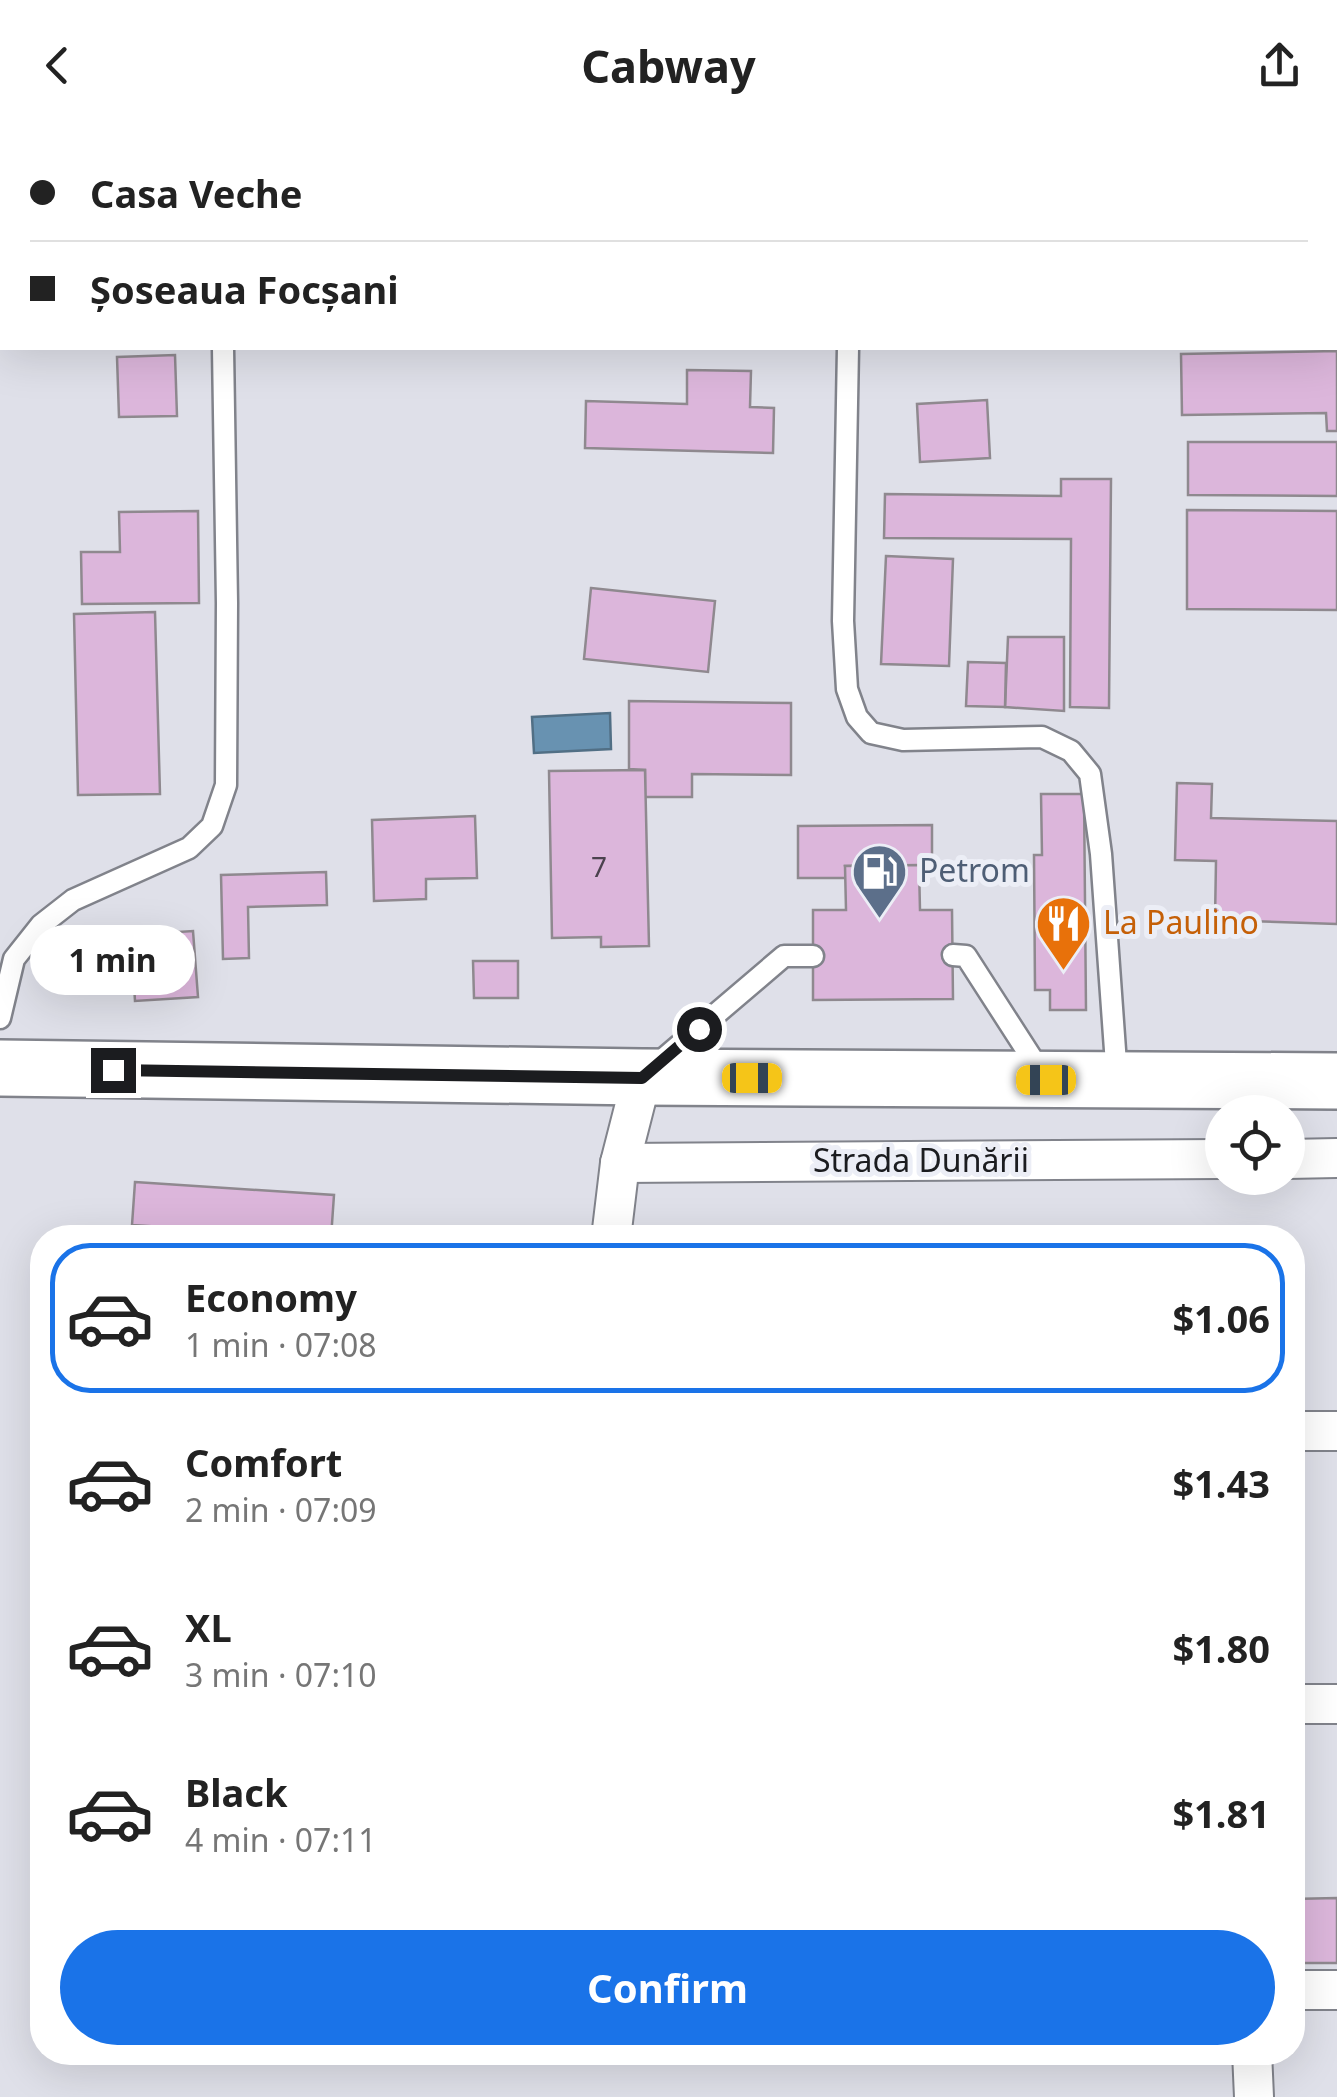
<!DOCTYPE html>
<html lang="en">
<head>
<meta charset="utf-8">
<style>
  :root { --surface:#fff; --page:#f2f2f2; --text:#222; --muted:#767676; --line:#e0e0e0; --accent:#1a73e8 }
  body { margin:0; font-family:"Noto Sans",sans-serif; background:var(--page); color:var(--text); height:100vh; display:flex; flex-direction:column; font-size:38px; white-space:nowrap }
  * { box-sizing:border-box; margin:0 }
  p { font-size:32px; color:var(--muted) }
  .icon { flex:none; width:55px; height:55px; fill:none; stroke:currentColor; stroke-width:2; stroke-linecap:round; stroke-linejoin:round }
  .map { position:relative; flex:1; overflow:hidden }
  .side { position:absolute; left:30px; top:1095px; width:1275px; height:840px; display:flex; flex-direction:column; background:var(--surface); border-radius:40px; box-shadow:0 10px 40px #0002 }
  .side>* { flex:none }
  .guide { position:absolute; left:0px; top:0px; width:1338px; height:220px; box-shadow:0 10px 40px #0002; display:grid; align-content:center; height:220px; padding:0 30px; background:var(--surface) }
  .tools { position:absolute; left:1205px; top:965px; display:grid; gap:20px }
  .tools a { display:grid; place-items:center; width:100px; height:100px; border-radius:50%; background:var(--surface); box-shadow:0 10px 40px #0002; font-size:50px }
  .end { position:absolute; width:45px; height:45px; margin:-22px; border:12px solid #1b1c1f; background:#fff; box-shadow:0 0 0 5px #fff }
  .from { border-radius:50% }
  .bubble { position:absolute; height:70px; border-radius:35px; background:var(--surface); box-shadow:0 10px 40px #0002; font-size:32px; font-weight:700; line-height:70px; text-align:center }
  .car { position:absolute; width:30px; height:60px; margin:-30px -15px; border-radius:12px; box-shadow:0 0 8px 2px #0007; background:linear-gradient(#f5c518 24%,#345 0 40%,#f5c518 0 76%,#345 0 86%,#f5c518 0) }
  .guide b { display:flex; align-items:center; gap:35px; height:95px; font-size:38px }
  .guide b+b { border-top:2px solid var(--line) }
  .guide i { width:25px; height:25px; background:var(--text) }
  ul { padding:18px 0 0; list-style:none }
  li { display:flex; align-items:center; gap:30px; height:150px; margin:0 20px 15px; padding:0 10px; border:5px solid transparent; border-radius:40px }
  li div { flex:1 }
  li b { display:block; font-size:38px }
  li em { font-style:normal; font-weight:700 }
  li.current { border-color:var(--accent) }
  li>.icon { width:90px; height:90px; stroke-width:1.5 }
  .cta { display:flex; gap:20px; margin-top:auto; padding:20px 30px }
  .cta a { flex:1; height:115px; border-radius:60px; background:var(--accent); color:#fff; font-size:40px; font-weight:700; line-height:115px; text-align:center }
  header { display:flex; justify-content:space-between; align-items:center; height:130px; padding:0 30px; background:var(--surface); font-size:45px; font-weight:700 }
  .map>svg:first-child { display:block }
</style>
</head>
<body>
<header><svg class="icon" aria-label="back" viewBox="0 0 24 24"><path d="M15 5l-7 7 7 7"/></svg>Cabway<svg class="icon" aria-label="share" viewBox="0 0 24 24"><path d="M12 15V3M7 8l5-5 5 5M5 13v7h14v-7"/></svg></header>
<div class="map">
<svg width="1337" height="1967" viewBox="0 0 1337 1967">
  <rect width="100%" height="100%" fill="#dfe0e9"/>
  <polygon fill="#6892b1" stroke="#516f85" stroke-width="2.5" points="610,583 611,619 534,623 532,587"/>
  <g fill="#dcb6db" stroke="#8f898f" stroke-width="2.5">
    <rect x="536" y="0" width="284" height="2"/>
    <polygon points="1015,0 1178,0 1176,2 1018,2"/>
    <polygon points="1269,0 1337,0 1337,159 1335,159 1335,2 1269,2"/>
    <polygon points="1337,221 1337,301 1327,301 1326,283 1182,285 1181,224"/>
    <polygon points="175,225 177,286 119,287 117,227"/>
    <polygon points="687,240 751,241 750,277 774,278 773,323 585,318 586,271 687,274"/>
    <polygon points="987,270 990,328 920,332 917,274"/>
    <polygon points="1188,312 1337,312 1337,366 1188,365"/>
    <polygon points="1061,349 1111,349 1109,578 1070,577 1071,409 884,408 885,364 1061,366"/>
    <polygon points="1187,380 1337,381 1337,480 1187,479"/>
    <polygon points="198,381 199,473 82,474 81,422 120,422 119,382"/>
    <polygon points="886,426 953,429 949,536 881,534"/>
    <polygon points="591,458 715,471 708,542 584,529"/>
    <polygon points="155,482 160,664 78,665 74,484"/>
    <polygon points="1008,507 1064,507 1064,581 1005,577"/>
    <polygon points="968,532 1006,533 1005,577 966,576"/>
    <polygon points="629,571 791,573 791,645 692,644 692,667 645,667 645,640 629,639"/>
    <polygon points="645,640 649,816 601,817 601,807 552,808 549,641"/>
    <polygon points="1177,653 1212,654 1211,688 1337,691 1337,794 1215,790 1216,731 1175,730"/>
    <polygon points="1041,664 1084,664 1086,880 1050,880 1050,860 1035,860 1034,725 1042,725"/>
    <polygon points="475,686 477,748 426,749 426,769 374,771 372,690"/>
    <polygon points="932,695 932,735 845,736 847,748 798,748 798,696"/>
    <polygon points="919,735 920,780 952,780 953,869 813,870 813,780 846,780 845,736"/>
    <polygon points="326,742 327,775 248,777 249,828 223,829 221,745"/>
    <polygon points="193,801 198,867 135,871 131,805"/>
    <polygon points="473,831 518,831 518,868 474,868"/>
    <polygon points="135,1052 334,1065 331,1108 132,1095"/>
    <polygon points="1337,1768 1337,1833 1292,1833 1292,1769"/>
  </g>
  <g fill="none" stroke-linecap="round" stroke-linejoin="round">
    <defs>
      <g id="service">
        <polyline points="275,2 277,0"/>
        <polyline points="881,2 882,0"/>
        <polyline points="848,218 843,491 847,559 857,587 871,603 903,610 1042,607 1071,621 1090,644 1101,724 1117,948"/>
        <polyline points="953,825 966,826 1042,944"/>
        <polyline points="0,888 14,829 41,795 73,770 189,718 212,696 226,655 227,473 223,218"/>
        <polyline points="655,936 784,826 813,826"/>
      </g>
      <g id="minor">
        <polyline points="1288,1029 1337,1028"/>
        <polyline points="620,1033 1222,1029"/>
        <polyline points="611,1108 620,1033 642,947"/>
        <polyline points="1292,1301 1337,1301"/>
        <polyline points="1292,1574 1337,1574"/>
        <polyline points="1292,1860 1337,1860"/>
        <polyline points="1252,1922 1254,1967"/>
      </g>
      <polyline id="primary" points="0,938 642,947 1337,951"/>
    </defs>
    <use href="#service" stroke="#81838b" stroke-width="25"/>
    <use href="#minor" stroke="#81838b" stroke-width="42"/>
    <use href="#primary" stroke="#81838b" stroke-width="60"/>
    <use href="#service" stroke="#fff" stroke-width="20"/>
    <use href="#minor" stroke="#fff" stroke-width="38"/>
    <use href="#primary" stroke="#fff" stroke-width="55"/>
  </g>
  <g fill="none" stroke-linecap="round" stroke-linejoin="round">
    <polyline stroke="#1b1c1f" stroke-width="12" points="113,940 642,948 699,899"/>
  </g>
  <defs>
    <symbol id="fuel-pin" viewBox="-11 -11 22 30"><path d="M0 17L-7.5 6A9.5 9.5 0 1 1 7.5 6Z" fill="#5c6f8a" stroke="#eceef6"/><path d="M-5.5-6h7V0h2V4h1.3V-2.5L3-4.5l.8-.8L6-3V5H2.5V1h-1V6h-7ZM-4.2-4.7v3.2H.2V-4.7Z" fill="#fff"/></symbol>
    <symbol id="restaurant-pin" viewBox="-11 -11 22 30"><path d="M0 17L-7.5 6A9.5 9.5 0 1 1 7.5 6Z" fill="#e8710a" stroke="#eceef6"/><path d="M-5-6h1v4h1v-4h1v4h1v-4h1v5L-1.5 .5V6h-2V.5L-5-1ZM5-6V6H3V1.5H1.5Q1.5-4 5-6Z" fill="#fff"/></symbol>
  </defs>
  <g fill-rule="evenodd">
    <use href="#fuel-pin" x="848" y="710" width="63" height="86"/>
    <use href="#restaurant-pin" x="1032" y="762" width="63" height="86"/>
  </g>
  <g text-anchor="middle" stroke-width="10" stroke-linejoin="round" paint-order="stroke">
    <g font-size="28" fill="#4b424e">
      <text x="599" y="747">7</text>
    </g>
    <g font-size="32" fill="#4e5e75" stroke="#eceef6" text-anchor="start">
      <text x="919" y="752">Petrom</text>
    </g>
    <g font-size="32" fill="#c56008" stroke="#eceef6" text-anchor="start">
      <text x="1103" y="804">La Paulino</text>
    </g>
    <g font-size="32" fill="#1b1c1f" stroke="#eceef6">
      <text x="921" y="1042">Strada Dunării</text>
    </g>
  </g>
</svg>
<div class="tools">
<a><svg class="icon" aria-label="locate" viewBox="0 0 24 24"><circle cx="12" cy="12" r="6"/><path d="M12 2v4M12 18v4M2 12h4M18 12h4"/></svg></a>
</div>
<i class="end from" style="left:699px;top:899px"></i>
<i class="end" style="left:113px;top:940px"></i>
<div class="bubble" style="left:30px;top:795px;width:165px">1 min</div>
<i class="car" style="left:752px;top:948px;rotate:90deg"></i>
<i class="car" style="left:1046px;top:950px;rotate:270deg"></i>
<div class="guide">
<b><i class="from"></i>Casa Veche</b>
<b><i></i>Șoseaua Focșani</b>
</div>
<section class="side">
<ul>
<li class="current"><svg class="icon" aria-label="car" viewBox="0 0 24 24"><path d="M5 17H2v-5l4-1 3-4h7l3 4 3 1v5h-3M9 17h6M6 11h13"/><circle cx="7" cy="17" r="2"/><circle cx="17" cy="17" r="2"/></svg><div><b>Economy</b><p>1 min · 07:08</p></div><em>$1.06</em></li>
<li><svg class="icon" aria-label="car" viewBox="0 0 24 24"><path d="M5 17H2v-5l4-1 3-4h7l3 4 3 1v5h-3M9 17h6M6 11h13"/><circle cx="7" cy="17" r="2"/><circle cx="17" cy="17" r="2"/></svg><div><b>Comfort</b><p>2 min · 07:09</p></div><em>$1.43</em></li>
<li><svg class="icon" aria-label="car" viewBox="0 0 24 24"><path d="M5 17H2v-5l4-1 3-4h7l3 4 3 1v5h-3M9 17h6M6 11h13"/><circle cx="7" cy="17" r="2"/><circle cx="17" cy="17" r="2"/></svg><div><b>XL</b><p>3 min · 07:10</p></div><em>$1.80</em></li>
<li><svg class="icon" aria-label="car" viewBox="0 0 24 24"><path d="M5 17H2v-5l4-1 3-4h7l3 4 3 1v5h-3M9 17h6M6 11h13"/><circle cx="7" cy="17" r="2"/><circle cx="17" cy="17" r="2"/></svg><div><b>Black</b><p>4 min · 07:11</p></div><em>$1.81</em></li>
</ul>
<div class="cta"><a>Confirm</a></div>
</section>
</div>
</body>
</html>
